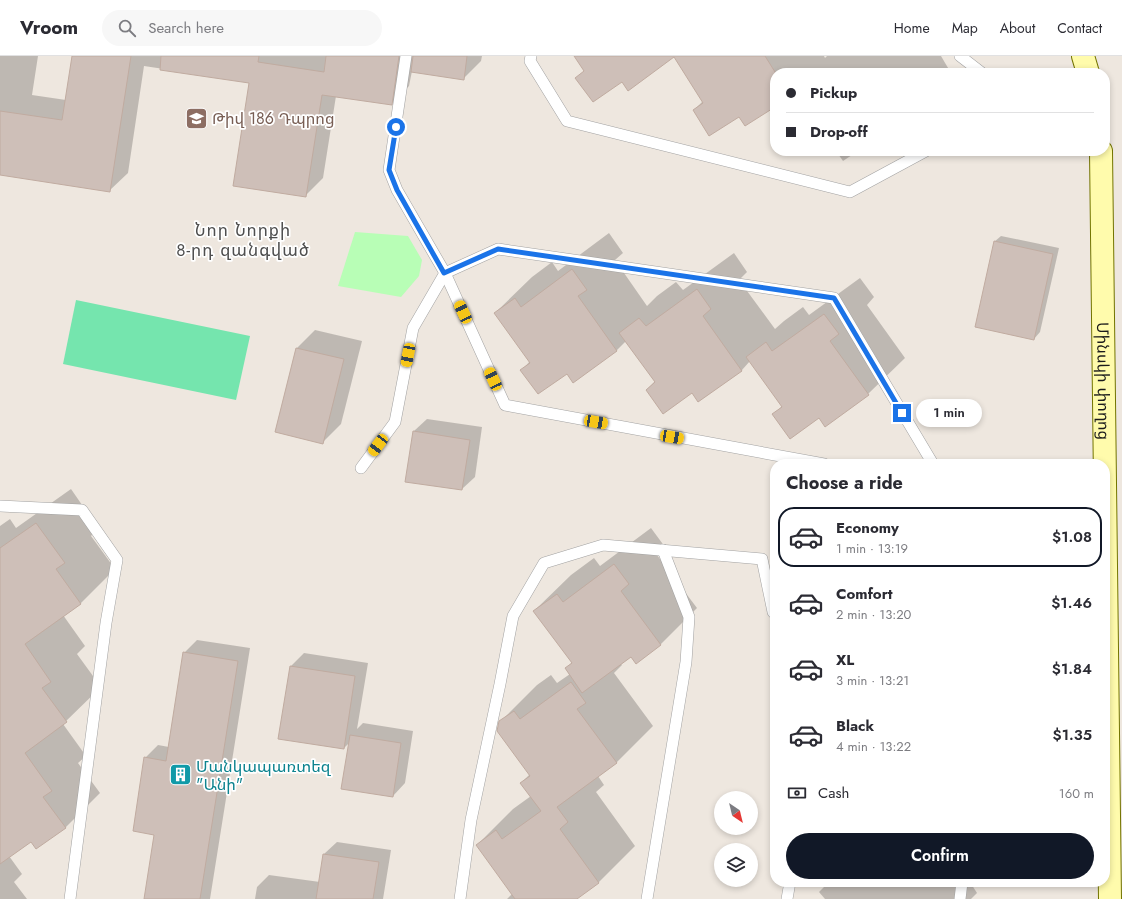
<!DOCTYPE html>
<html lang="en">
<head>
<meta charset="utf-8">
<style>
  :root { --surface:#fff; --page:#f7f7f7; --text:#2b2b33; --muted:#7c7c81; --line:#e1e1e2; --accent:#111827 }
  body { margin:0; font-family:Jost,"Noto Sans Armenian",sans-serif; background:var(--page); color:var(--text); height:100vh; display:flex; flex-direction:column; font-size:15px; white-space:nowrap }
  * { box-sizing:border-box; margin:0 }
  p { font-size:13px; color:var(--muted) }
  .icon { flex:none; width:22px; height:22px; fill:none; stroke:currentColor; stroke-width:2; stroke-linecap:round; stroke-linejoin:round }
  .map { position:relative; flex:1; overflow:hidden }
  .panel { position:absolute; left:770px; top:403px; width:340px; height:428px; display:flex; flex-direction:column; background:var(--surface); border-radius:16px; box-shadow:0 2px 6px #0003 }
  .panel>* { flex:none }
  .guide { position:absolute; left:770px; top:12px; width:340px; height:88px; border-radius:16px; box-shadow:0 2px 6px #0003; display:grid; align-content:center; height:88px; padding:0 16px; background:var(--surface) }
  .needle { width:26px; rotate:145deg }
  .tools { position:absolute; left:714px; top:735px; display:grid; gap:8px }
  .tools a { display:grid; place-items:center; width:44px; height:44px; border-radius:50%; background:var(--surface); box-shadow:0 2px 6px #0003; font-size:20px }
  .end { position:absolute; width:18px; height:18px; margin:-9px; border:5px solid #1a73e8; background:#fff; box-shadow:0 0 0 2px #fff }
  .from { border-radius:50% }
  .bubble { position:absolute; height:28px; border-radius:14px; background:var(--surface); box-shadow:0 2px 6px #0003; font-size:13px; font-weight:600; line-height:28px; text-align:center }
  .car { position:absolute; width:12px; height:24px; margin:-12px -6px; border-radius:5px; box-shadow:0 0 3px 1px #0007; background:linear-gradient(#f5c518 24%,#345 0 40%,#f5c518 0 76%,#345 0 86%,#f5c518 0) }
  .guide b { display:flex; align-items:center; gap:14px; height:38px; font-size:15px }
  .guide b+b { border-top:1px solid var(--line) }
  .guide i { width:10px; height:10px; background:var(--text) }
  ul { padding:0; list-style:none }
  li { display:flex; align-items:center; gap:12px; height:60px; margin:0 8px 6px; padding:0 8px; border:2px solid transparent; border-radius:16px }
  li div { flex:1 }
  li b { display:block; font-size:15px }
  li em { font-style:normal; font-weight:600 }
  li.on { border-color:var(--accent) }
  li>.icon { width:36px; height:36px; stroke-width:1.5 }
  h2 { padding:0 16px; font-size:18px; line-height:48px }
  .pay { display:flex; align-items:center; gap:10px; height:44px; padding:0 16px; font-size:15px }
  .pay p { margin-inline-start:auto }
  .primary-button { display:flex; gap:8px; margin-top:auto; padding:8px 16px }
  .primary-button a { flex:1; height:46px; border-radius:24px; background:var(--accent); color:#fff; font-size:16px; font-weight:600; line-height:46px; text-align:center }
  header { display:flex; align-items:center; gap:24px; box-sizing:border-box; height:56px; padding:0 20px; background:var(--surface); border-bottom:1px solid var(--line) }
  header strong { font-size:19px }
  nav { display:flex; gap:22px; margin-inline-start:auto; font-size:14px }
  .search { width:280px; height:36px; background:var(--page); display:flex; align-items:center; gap:10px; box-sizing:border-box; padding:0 14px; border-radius:22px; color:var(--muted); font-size:15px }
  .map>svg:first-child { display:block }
</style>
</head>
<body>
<header>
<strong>Vroom</strong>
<div class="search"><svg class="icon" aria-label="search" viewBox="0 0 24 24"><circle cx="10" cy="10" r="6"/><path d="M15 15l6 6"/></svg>Search here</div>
<nav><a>Home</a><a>Map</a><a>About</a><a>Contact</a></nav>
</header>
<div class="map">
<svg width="1122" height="843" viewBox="0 0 1122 843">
  <rect width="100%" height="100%" fill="#eee7df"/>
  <polygon fill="#b8feb6" points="355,176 408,180 422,204 419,220 401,241 338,230"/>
  <polygon fill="#75e5ae" points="76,244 250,280 236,344 63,308"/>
  <g fill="#0003">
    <polygon points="0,0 38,0 32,39 66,44 73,0 482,0 481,5 463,23 412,15 409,30 391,48 336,40 323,122 305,140 250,26 144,10 128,117 109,135 0,118"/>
    <polygon points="674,0 824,0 825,2 827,0 941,0 951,17 775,17 775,50 740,60 694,54 703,45"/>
    <polygon points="836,95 858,95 843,105"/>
    <polygon points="609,177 623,197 615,204 647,250 657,240 676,226 683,234 734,197 747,216 739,224 775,273 784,265 803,251 809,259 860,222 874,241 867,249 905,302 868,338 819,361 774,358 782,350 750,305 742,314 699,345 692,336 647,334 655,325 626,285 617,294 574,325 567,316 522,314 530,305 495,257 532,221 552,206 558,215"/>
    <polygon points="1001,180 1059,192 1040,276 1034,283 994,186"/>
    <polygon points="315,274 362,285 341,368 323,386 297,292"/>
    <polygon points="427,363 482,371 475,421 462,433 414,375"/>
    <polygon points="71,433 98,472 91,480 115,513 80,548 63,559 85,590 77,598 101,631 63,668 86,700 78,707 100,737 65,772 31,785 9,800 22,818 14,826 27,843 0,843 0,470 10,463 16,472"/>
    <polygon points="651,472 665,491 657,499 697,552 660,589 631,600 620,607 622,609 614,617 653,670 616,707 598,720 604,729 596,736 635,790 599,826 575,843 507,843 512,838 477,789 513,753 531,740 521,727 530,718 500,666 537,629 551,619 557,627 570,618 566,613 572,606 534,555 571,519 594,502 600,510"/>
    <polygon points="197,584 250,592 210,843 145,843 155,778 145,702 158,689 169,691 184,597"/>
    <polygon points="304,597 368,607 357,673 363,667 413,675 405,727 393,740 350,686 344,692 279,682 291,610"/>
    <polygon points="337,786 391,794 383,843 255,843 257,831 269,819 320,826 324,798"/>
    <polygon points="829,826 970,826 977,837 971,843 825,843 819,836"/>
  </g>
  <g fill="#cebfb8" stroke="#c0aba0">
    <polygon points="72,0 131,0 110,136 0,119 0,55 62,64"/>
    <polygon points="161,0 259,0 258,6 324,16 326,0 399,0 392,49 322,39 306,141 233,130 249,27 160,14"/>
    <polygon points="413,0 467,0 464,24 411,16"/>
    <polygon points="574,0 765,0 775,16 775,51 745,70 739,61 709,80 693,54 703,47 674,1 628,35 622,26 593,46 575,22 584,15"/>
    <polygon points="994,185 1053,198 1034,284 975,271"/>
    <polygon points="572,213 587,234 578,240 617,295 573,327 567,318 538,338 520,314 530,307 494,257 515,242 521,251"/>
    <polygon points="697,233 711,253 703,260 742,315 698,346 692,337 663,358 646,334 655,326 619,277 639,262 646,270"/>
    <polygon points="824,258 839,278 830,285 869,339 825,371 819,362 790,383 772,358 782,351 746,301 766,286 772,295"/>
    <polygon points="296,292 344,303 323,388 275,376"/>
    <polygon points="413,375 470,384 462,434 405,426"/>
    <polygon points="36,467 65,507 56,513 81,548 25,588 51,626 42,632 67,666 25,697 52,735 43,741 66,772 36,793 31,786 0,808 0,492"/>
    <polygon points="614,508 629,528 621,535 661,589 636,608 631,601 582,637 565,612 572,607 533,555 557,538 563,546"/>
    <polygon points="183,596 238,605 200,843 144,843 154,779 133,775 144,701 166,705"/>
    <polygon points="290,610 355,620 344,693 278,683"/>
    <polygon points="571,626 586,647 577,653 617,707 557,751 568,766 560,773 599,827 577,843 515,843 476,789 496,774 502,783 541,755 520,727 530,720 497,675 499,665 514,655 520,663"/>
    <polygon points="350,679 401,687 393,741 341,733"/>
    <polygon points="323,798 379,806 373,843 316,843"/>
  </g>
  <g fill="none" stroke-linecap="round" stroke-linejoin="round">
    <defs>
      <g id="service">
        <polyline points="406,0 389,114 397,134 445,217 505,349 824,408"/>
        <polyline points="531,0 530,5 567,65 850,136 926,95"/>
        <polyline points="960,0 982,17"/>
        <polyline points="361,412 395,366 413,272 445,217 498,193 834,242 933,408"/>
        <polyline points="0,450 82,454 117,504 106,567 70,843"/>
        <polyline points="460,843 471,764 500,628 513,560 544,507 603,489 762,503 773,556 775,558"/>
        <polyline points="647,843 686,606 689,561 663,494"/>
        <polyline points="787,843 790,826"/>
        <polyline points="960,843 962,826"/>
      </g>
      <g id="secondary">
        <polyline points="1083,0 1088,17"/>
        <path id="s1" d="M1101,95L1110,843"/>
      </g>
    </defs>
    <use href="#service" stroke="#a2a2a2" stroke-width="12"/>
    <use href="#secondary" stroke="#737400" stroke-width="24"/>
    <use href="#service" stroke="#fff" stroke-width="11"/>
    <use href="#secondary" stroke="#fffbac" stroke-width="22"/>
  </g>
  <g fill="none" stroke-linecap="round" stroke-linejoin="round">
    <polyline stroke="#1a73e8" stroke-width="5" points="396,71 389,114 397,134 444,217 498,193 834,242 902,357"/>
  </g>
  <defs>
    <symbol id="school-square" viewBox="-11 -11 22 22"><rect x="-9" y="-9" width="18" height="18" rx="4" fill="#8d6e63" stroke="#fff"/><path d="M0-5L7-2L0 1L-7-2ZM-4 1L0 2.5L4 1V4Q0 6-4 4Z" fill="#fff"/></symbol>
    <symbol id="building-square" viewBox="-11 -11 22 22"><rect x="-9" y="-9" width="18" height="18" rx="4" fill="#0f9aa8" stroke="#fff"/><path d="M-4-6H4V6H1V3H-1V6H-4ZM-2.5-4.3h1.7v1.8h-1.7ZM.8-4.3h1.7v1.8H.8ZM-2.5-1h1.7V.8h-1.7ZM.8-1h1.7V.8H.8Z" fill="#fff"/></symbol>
  </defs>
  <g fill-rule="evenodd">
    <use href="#school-square" x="184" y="50" width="25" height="25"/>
    <use href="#building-square" x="168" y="706" width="25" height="25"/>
  </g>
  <g text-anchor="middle" stroke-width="3.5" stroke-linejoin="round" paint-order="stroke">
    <g font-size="16" fill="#785e54" stroke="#fff" text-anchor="start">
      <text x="212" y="68">Թիվ 186 Դպրոց</text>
    </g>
    <g font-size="16" fill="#1b1b1b" stroke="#fff">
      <text dy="6" stroke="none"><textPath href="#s1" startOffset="230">Մինսկի փողոց</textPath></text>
    </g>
    <g font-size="16" fill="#0d838f" stroke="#fff" text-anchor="start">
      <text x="196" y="716">Մանկապառտեզ<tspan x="196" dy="18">"Անի"</tspan></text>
    </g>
    <g font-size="17" letter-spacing="1" fill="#4e4e4e" stroke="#fff">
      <text x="243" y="180">Նոր Նորքի<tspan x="243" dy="20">8-րդ զանգված</tspan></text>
    </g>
  </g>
</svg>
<div class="tools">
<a><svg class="needle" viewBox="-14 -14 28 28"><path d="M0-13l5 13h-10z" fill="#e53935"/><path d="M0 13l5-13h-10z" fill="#7c7c81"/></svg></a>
<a><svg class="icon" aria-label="layers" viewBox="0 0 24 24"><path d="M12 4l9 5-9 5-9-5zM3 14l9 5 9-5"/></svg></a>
</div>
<i class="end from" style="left:396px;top:71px"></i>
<i class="end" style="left:902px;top:357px"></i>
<div class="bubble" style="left:916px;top:343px;width:66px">1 min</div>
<i class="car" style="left:463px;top:256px;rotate:335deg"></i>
<i class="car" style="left:408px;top:299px;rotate:191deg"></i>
<i class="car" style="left:493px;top:323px;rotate:335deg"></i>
<i class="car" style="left:596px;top:366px;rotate:100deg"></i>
<i class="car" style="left:672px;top:381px;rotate:100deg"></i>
<i class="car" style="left:378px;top:389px;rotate:217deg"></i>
<div class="guide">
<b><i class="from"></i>Pickup</b>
<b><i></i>Drop-off</b>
</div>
<section class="panel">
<h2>Choose a ride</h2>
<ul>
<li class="on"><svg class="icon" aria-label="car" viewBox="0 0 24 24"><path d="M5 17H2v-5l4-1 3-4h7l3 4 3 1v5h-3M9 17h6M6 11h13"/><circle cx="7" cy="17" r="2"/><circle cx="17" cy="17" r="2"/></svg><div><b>Economy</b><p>1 min · 13:19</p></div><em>$1.08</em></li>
<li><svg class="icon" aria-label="car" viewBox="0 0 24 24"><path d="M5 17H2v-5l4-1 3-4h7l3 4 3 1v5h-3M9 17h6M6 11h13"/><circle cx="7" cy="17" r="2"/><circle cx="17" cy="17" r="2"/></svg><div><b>Comfort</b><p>2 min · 13:20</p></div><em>$1.46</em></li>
<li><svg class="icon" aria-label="car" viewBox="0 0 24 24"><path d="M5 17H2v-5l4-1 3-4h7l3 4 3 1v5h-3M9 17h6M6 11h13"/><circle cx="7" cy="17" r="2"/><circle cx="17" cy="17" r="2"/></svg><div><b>XL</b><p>3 min · 13:21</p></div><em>$1.84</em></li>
<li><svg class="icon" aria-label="car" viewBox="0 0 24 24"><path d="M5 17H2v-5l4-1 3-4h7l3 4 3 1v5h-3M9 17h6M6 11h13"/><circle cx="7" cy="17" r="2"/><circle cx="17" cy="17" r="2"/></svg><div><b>Black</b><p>4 min · 13:22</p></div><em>$1.35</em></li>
</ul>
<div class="pay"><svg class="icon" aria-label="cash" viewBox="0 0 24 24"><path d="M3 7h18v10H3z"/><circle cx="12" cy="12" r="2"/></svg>Cash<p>160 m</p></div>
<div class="primary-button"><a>Confirm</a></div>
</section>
</div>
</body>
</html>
